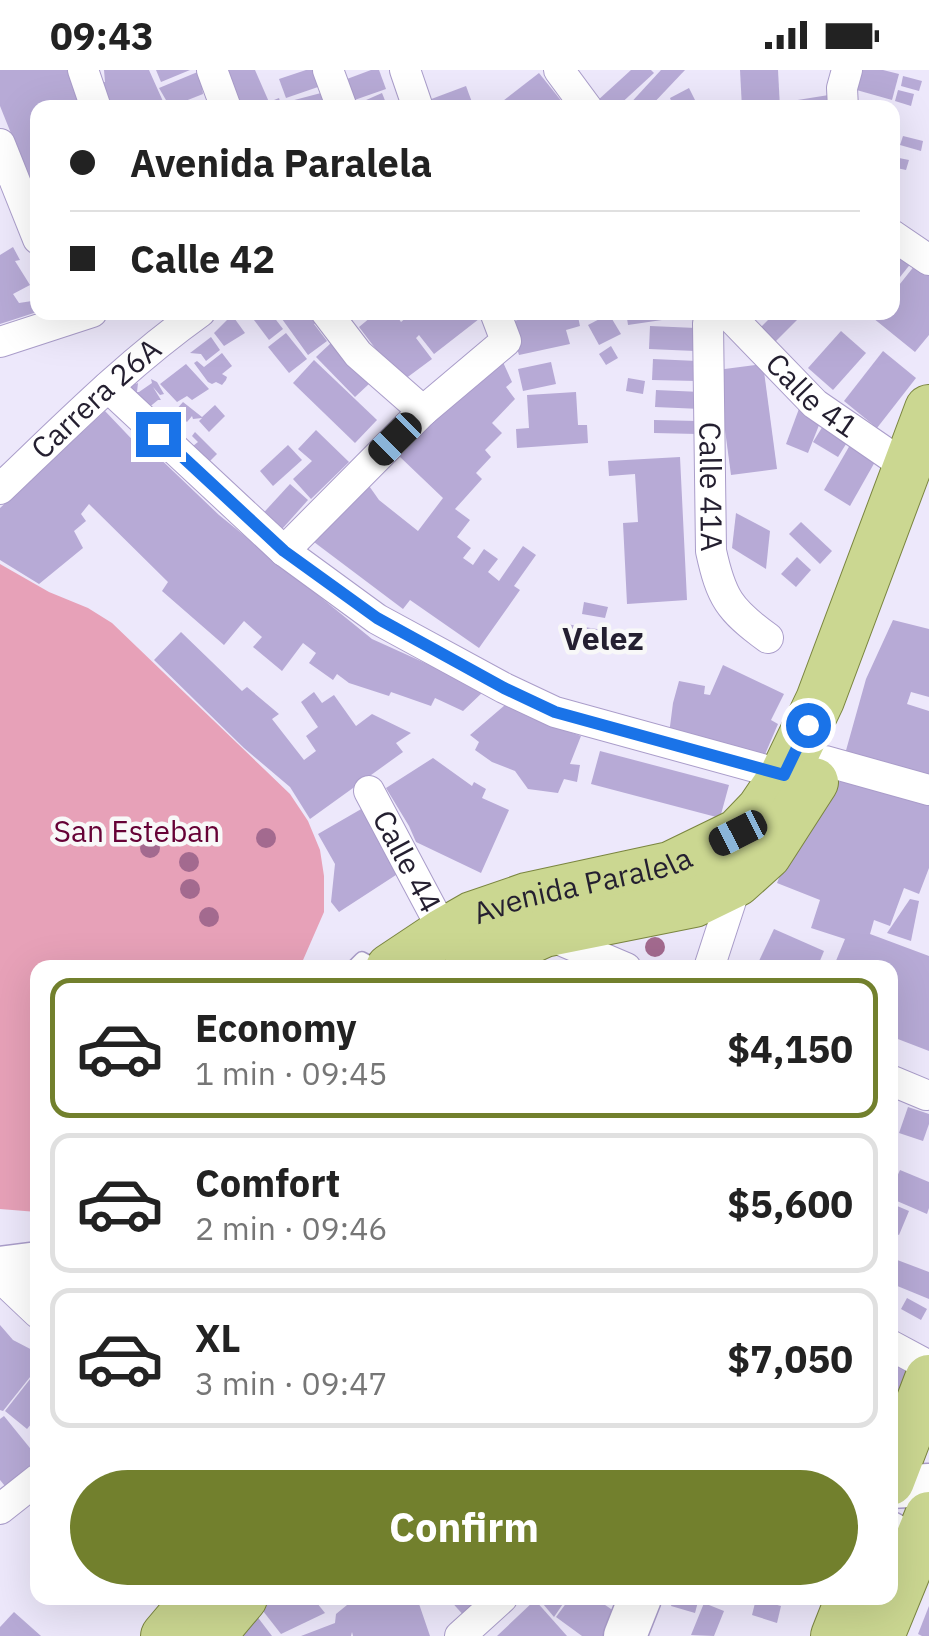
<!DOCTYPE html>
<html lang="en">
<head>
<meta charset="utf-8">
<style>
  :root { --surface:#fff; --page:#f2f2f2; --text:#222; --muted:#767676; --line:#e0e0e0; --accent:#72802d }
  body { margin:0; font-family:"IBM Plex Sans",sans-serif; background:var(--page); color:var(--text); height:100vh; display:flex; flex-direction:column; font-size:38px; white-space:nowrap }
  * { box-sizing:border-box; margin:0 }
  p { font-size:32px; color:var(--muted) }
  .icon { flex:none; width:55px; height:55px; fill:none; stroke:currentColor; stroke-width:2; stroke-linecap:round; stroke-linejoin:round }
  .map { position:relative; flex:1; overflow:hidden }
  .details { position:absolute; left:30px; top:890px; width:868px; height:645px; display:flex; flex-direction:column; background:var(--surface); border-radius:20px; box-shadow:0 10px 40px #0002 }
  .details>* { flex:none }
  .banner { position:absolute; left:30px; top:30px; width:870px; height:220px; border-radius:20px; box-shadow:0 10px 40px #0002; display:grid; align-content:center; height:220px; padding:0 40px; background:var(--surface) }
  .end { position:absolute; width:45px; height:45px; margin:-22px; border:12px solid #1a73e8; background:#fff; box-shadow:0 0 0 5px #fff }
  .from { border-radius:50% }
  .car { position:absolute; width:30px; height:60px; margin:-30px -15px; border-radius:12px; box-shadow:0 0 8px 2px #0007; background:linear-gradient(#222 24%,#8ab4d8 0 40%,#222 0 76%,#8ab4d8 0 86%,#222 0) }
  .banner b { display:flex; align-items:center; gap:35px; height:95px; font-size:38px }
  .banner b+b { border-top:2px solid var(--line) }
  .banner i { width:25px; height:25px; background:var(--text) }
  ul { padding:18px 0 0; list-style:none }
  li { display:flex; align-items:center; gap:30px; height:140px; margin:0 20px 15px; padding:0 20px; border:5px solid var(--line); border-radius:20px }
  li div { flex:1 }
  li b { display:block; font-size:38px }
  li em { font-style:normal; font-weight:700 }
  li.selected { border-color:var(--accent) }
  li>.icon { width:90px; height:90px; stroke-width:1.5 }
  .cta { display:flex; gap:20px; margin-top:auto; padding:20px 40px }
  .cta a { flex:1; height:115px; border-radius:60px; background:var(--accent); color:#fff; font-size:40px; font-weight:700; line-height:115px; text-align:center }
  .status { display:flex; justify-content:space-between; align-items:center; height:70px; padding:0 50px; background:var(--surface); direction:ltr }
  .status svg { height:28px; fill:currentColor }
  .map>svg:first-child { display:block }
</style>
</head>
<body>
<div class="status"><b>09:43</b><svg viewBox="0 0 49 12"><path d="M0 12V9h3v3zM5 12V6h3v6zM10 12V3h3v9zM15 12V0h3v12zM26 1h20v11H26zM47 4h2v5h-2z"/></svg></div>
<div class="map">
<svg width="929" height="1566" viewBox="0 0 929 1566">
  <rect width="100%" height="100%" fill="#ede8fb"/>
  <polygon fill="#e7a1b8" points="0,494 49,522 88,538 112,553 290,724 308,751 320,780 324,806 324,842 300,897 38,898 37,1142 0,1139"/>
  <g fill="#b7aad6">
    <polygon points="0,0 76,0 89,38 38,38 37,128 0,36"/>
    <polygon points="104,0 149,0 166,38 107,38 98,13 105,12"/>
    <polygon points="156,0 190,0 161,12"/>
    <polygon points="219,0 255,0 269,32 279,28 282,38 227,38"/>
    <polygon points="306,0 313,0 318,17 286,28 279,9"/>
    <polygon points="371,0 379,0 386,19 346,33 339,12"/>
    <polygon points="631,0 651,0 654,3 616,38 603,38 597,31"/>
    <polygon points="661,0 685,0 649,38 626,38"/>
    <polygon points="740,0 778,0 780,38 742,38"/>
    <polygon points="858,0 883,0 899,4 892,30 853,19"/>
    <polygon points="200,1 203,24 170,37 159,18"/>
    <polygon points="539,3 563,33 557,38 501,38 499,34"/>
    <polygon points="903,6 922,11 919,21 901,16"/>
    <polygon points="466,16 473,35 466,38 428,38 426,31"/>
    <polygon points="689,18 699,38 674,38 670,28"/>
    <polygon points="898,20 914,24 911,36 895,31"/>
    <polygon points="321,23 325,38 284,38 283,33"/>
    <polygon points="382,23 388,38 348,38"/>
    <polygon points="835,24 837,38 786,38 785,32"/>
    <polygon points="903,66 923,71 921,81 900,75"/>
    <polygon points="894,87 909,90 906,100 892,97"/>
    <polygon points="892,168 916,187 892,217"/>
    <polygon points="13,177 20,190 15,191 30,215 13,224 19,233 32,231 37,242 0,254 0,185"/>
    <polygon points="919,190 929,198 929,265 915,282 873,248 878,242 892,242 892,224"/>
    <polygon points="248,242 270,242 283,259 269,270"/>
    <polygon points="277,242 313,242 319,251 314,254 327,271 308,285"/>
    <polygon points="377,242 394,242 401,252 413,242 438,242 442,248 448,242 474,242 479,249 434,284 419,265 416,268 432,289 401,312 359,257"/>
    <polygon points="540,242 577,242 580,256 566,260 570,274 519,285 509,253"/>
    <polygon points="626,242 695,242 696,245 628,255"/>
    <polygon points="776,242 805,242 774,273 760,258"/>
    <polygon points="609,244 621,264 599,275 588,255"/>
    <polygon points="232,245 245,263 224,276 214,263"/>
    <polygon points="650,256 696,258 695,281 649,279"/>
    <polygon points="841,261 866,283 833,320 808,298"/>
    <polygon points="286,263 307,289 289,303 268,277"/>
    <polygon points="211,267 220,280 206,291 201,284 190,283"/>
    <polygon points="331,273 370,313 355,327 316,287"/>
    <polygon points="611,276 618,288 606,295 599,284"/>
    <polygon points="883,281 916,308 877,358 844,331"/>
    <polygon points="222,283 232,296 222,304 227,307 226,310 222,315 216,312 212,314 208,312 194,293 197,291 204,297"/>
    <polygon points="653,289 697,291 697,311 652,310"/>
    <polygon points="314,290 377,350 355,373 293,313"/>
    <polygon points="502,290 512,312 506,317 515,329 492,353 502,363 485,380 491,387 476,403 482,409 455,439 470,450 457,467 471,478 463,488 473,495 484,479 498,489 488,502 499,511 523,476 536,485 514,516 520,520 479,578 410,530 403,539 310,469 367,413 379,430 418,461 443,428 399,386 462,323"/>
    <polygon points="551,292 556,314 523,321 518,299"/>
    <polygon points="186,294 209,319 192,330 187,326 177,332 160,314"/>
    <polygon points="763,294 777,399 731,405 717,300"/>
    <polygon points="628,308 645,311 643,324 626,321"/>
    <polygon points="151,309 157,312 164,324 160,325 153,317 161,330 158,330 147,339 130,316 138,313 137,322 139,322 152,313"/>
    <polygon points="656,320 701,322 701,339 655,337"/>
    <polygon points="576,322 578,355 587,355 588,373 517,378 516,359 529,358 527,325"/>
    <polygon points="183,332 202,347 215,335 225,346 209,362 199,351 202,348 193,349 192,346 187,352 175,341"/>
    <polygon points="800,336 823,345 808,383 786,374"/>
    <polygon points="105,341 145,383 150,379 219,445 372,569 485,620 463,641 435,628 431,636 391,622 389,626 349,613 337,604 333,610 309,593 316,583 303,573 282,601 253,577 262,567 244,551 224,575 162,521 168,512 89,434 81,444 86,451 74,461 83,478 39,514 0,490 0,438"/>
    <polygon points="654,350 698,351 697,364 654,363"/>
    <polygon points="826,351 851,366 838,387 813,372"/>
    <polygon points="316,360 349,392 311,429 293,409 312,391 298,379"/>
    <polygon points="195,362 217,384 209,392 193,376 198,372 192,366"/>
    <polygon points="288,375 302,390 273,416 260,401"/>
    <polygon points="850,375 876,390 850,436 824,420"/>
    <polygon points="680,387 687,530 627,534 623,453 638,452 635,404 609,406 608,391"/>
    <polygon points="290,414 308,430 274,468 256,451"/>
    <polygon points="736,443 770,461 766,499 732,478"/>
    <polygon points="801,452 832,481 820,494 789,464"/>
    <polygon points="797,487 811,500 796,517 781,504"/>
    <polygon points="584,532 608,537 605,548 582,544"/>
    <polygon points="893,550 929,559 929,627 911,622 907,634 929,641 929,707 845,684 866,609"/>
    <polygon points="566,554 609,561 607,571 565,564"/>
    <polygon points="181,562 242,621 247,617 279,644 272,649 304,690 316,681 306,666 318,657 301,632 314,622 322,633 334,625 356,656 372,644 411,663 396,673 403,682 310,749 290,717 244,678 154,590"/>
    <polygon points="723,595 784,624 771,650 778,654 763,689 669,664 673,633 679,611 705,616 704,624 710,625"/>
    <polygon points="505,635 541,652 581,666 570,694 580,695 577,712 564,709 558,723 528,719 515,701 492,692 475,680 479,672 470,665"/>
    <polygon points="600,681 729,715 720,748 591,714"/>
    <polygon points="433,688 472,716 474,712 486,719 482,728 509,740 481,803 416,772 409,756 386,718"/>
    <polygon points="840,711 866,715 929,734 929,798 919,824 904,818 890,856 874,850 870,864 929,886 929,981 890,966 890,898 833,898 845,869 811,858 820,830 777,813 805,742"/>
    <polygon points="363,738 399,803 339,842 331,832 335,794 318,764"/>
    <polygon points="910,829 919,831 911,871 887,863"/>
    <polygon points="774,859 824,881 817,898 768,898 758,893"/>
    <polygon points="908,1037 929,1044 929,1054 923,1071 899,1063"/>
    <polygon points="900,1100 929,1112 929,1138 927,1144 890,1128 890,1122"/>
    <polygon points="890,1133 909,1141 899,1165 890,1161"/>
    <polygon points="892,1188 929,1202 929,1229 890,1213"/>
    <polygon points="907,1228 927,1239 921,1250 901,1239"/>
    <polygon points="0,1255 13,1270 38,1283 38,1297 3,1341 0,1340"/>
    <polygon points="890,1289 921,1305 906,1333 890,1325"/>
    <polygon points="38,1299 38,1346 27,1359 5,1341"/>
    <polygon points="4,1346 38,1388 38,1399 10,1422 0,1410 0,1349"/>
    <polygon points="262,1528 313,1528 325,1543 281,1564 256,1532"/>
    <polygon points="403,1528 417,1528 430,1566 353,1566 352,1562 351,1566 301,1566 335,1553 336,1544 347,1535"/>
    <polygon points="448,1528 489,1528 466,1548"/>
    <polygon points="538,1528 567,1528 554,1547"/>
    <polygon points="570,1528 595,1528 624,1548 612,1566 582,1566 556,1547"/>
    <polygon points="674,1528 699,1528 695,1543 671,1536"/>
    <polygon points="756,1529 781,1536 777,1553 752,1545"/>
    <polygon points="535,1530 567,1566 497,1566"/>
    <polygon points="704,1533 724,1541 714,1566 691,1565"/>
    <polygon points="929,1536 929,1566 922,1566 918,1564"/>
    <polygon points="14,1542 41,1566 0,1566 0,1557"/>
    <polygon points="256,1545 272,1566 240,1566"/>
  </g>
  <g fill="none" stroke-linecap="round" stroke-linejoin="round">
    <defs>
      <polyline id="lane" points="354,898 362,890 377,898"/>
      <g id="street">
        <polyline points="83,0 96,38"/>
        <polyline points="212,0 226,38"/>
        <polyline points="328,0 342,38"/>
        <polyline points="405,0 418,38"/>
        <polyline points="559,0 587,38"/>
        <polyline points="843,38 842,18 847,0"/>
        <polyline points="0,74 38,169"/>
        <polyline points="892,165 929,190"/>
        <polyline points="326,242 358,284 423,341"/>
        <path id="s1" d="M710,242L708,254L711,481C721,527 729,540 768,568"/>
        <path id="s2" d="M726,242L815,334L908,398"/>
        <polyline points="0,272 92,242"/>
        <polyline points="108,317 284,481 377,549 504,618 555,642 784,705 794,713"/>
        <path id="s3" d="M0,419C64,358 127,294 200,242"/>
        <polyline points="284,481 423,341 506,271 495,242"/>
        <polyline points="825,691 929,720"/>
        <path id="s4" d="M369,721L444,862"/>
        <polyline points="546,864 626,898"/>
        <polyline points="709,898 737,812"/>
        <polyline points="890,1010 926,1025"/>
        <polyline points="0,1207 38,1243"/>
        <polyline points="890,1275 929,1296"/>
        <polyline points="0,1439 38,1409"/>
        <polyline points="460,1566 502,1528"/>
      </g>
      <g id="secondary">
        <polyline points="0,1198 38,1193"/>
        <polyline points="890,1417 929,1415"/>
        <polyline points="890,1463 909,1493"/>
        <polyline points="625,1566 640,1528"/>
      </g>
      <g id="primary">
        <path id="s5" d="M390,898L444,862L472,846L527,827L670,796L738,763L761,739L784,705L820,630L929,339"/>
        <polyline points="468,898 544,863 694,833 737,812 767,785 814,712"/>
        <polyline points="890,1411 929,1309"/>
        <polyline points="165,1566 197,1528"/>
        <polyline points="211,1566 243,1528"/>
        <polyline points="835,1566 850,1528"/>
        <polyline points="880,1566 929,1446"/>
      </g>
    </defs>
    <use href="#lane" stroke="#aa9dca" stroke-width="18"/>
    <use href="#street" stroke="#aa9dca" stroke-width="32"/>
    <use href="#secondary" stroke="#aa9dca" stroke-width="45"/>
    <use href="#primary" stroke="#7a853f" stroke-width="50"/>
    <use href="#lane" stroke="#fff" stroke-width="15"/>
    <use href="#street" stroke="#fff" stroke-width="30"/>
    <use href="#secondary" stroke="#fff" stroke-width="42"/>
    <use href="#primary" stroke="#cbd791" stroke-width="48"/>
  </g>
  <g fill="#a36a8f">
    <circle cx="266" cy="768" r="10"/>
    <circle cx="150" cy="778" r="10"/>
    <circle cx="189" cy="792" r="10"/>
    <circle cx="190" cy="819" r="10"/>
    <circle cx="209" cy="847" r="10"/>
    <circle cx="655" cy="877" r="10"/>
  </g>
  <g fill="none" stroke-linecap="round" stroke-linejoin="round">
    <polyline stroke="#1a73e8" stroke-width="12" points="158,364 284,481 377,548 504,618 555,642 784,705 808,655"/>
  </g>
  <g text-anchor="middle" stroke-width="9" stroke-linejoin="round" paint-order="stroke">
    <g font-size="30" fill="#241f30" stroke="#f8f8f8">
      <text dy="10" stroke="none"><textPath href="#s2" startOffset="120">Calle 41</textPath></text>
      <text dy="10" stroke="none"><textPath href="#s3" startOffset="132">Carrera 26A</textPath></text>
      <text dy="10" stroke="none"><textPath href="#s1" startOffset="175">Calle 41A</textPath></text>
      <text dy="10" stroke="none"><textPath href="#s4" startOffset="80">Calle 44</textPath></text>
      <text dy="10" stroke="none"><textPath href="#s5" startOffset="212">Avenida Paralela</textPath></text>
    </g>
    <g font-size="30" fill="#660236" stroke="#f8f8f8">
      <text x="137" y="772">San Esteban</text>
    </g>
    <g font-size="32" font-weight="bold" fill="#241f30" stroke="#f8f8f8">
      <text x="603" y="580">Velez</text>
    </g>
  </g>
</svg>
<i class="end from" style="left:808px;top:655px"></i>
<i class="end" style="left:158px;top:364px"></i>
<i class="car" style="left:395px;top:369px;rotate:225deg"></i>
<i class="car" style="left:738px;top:763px;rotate:243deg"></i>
<div class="banner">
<b><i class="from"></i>Avenida Paralela</b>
<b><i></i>Calle 42</b>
</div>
<section class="details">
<ul>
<li class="selected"><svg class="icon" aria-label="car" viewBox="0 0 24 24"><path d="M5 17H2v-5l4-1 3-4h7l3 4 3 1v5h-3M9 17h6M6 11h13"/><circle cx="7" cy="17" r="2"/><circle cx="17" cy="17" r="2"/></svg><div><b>Economy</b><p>1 min · 09:45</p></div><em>$4,150</em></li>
<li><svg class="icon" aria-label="car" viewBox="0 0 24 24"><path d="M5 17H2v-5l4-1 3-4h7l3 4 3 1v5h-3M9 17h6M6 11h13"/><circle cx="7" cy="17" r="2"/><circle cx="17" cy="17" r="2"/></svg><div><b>Comfort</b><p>2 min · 09:46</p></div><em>$5,600</em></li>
<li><svg class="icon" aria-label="car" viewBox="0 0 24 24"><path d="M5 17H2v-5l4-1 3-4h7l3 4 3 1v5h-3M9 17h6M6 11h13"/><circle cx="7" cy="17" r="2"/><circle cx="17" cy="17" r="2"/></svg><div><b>XL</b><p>3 min · 09:47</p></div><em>$7,050</em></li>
</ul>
<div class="cta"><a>Confirm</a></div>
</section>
</div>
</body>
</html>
